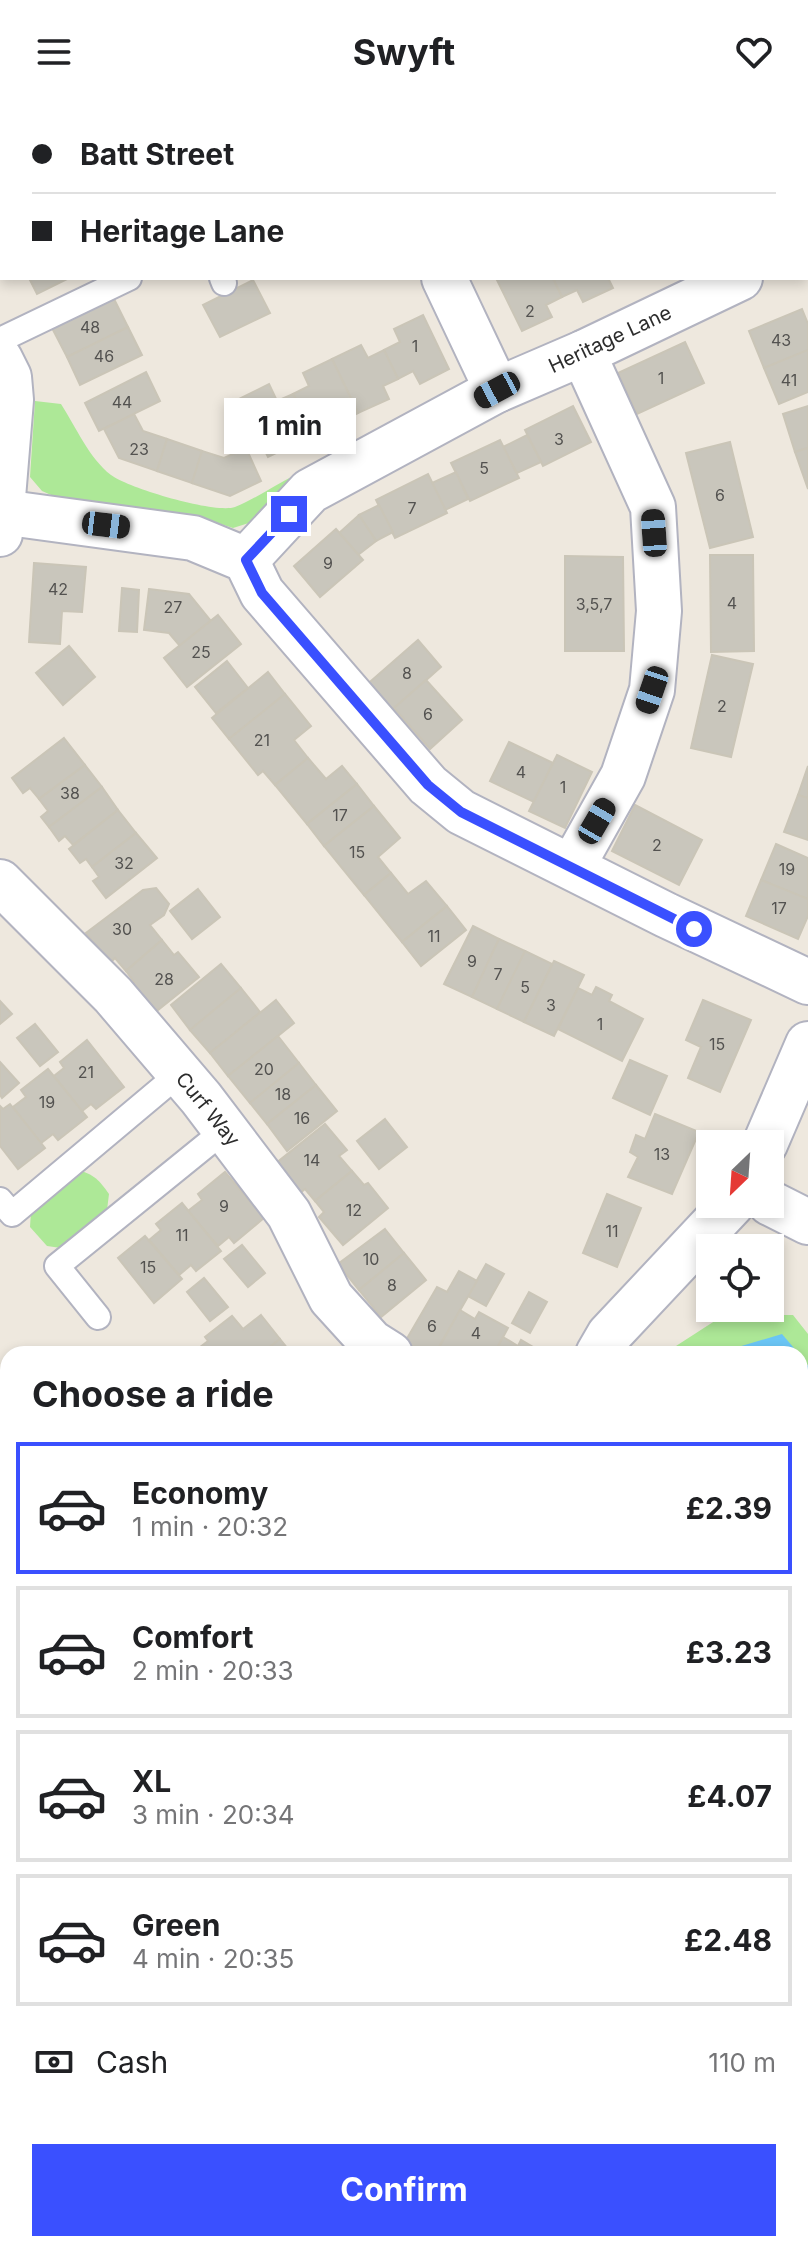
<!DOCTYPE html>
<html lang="en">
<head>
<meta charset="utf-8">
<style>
  :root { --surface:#fff; --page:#f2f2f2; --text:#202124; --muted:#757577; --line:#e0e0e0; --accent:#3a50ff }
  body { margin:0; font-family:Inter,sans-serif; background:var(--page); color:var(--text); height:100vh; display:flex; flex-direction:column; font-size:30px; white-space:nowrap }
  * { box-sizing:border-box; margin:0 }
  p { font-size:26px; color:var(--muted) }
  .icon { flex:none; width:44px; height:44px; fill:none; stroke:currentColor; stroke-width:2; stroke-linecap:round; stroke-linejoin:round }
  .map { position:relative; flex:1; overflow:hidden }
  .drawer { position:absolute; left:0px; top:1242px; width:808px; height:906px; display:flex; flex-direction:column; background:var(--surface); border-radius:24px 24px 0 0; box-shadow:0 4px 12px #0003 }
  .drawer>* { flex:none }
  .top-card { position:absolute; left:0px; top:0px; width:808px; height:176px; box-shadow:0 4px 12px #0003; display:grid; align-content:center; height:176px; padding:0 32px; background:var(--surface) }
  .needle { width:52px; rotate:205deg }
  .buttons { position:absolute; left:696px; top:1026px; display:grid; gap:16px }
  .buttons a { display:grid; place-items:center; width:88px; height:88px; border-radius:0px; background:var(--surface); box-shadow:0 4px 12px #0003; font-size:40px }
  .end { position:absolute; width:36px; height:36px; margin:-18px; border:10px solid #3a50ff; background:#fff; box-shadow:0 0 0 4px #fff }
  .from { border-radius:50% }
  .bubble { position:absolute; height:56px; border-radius:0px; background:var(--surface); box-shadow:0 4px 12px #0003; font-size:26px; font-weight:700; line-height:56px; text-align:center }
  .car { position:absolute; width:24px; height:48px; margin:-24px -12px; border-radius:10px; box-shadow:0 0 6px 2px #0007; background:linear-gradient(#222 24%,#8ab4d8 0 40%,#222 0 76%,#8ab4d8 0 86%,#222 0) }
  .top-card b { display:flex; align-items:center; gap:28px; height:76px; font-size:30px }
  .top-card b+b { border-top:2px solid var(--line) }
  .top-card i { width:20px; height:20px; background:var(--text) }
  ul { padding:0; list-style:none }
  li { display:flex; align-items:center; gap:24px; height:132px; margin:0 16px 12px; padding:0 16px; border:4px solid var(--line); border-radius:0px }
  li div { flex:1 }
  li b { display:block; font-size:30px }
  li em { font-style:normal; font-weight:700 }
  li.current { border-color:var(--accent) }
  li>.icon { width:72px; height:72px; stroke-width:1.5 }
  h2 { padding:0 32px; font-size:36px; line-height:96px }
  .pay { display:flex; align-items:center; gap:20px; height:88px; padding:0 32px; font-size:30px }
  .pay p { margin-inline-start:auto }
  .action { display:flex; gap:16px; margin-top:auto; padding:16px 32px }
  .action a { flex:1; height:92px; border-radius:0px; background:var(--accent); color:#fff; font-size:32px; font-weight:700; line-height:92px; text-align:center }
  header { display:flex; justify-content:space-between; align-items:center; height:104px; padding:0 32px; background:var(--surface); font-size:36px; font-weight:700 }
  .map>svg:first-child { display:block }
</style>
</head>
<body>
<header><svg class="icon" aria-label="menu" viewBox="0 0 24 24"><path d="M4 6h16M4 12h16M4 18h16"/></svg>Swyft<svg class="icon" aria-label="heart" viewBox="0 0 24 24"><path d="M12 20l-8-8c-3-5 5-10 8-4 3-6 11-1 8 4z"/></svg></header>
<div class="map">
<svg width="808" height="2147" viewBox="0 0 808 2147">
  <rect width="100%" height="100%" fill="#eee8de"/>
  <g fill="#ade897">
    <path d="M35,297L61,300C76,323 89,354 111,371C128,384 215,410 235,403C255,395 275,381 295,371L252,418L233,424L190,410L58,394L42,387L30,373Z"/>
    <path d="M77,1066C94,1070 99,1076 109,1090L107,1106L61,1144L47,1142L30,1123L31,1108Z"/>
    <polygon points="724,1211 793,1211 808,1230 808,1262 782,1231 717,1250 670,1250 676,1242"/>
    <polygon points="808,1315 808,1519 800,1504 800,1320"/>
    <polygon points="808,1536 808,1614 800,1614 800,1544"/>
  </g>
  <g fill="#6bc6f6">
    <polygon points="782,1230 799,1250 717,1250 718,1249"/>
    <polygon points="800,1252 808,1262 808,1315 800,1320"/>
  </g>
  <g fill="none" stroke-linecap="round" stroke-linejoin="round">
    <g stroke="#6bc6f6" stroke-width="12">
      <polyline points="800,1584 808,1583"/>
      <polyline points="0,1851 8,1850"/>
    </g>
  </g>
  <g fill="#c9c6bc" stroke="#cac5b7" stroke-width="2">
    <polygon points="240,0 278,0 279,2 237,2"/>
    <polygon points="2,13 2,48 0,49 0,14"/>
    <polygon points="2,48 2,83 0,84 0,49"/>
    <polygon points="29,174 69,174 37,190"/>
    <polygon points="496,174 553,174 562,193 546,201 552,213 522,227"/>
    <polygon points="553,174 608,174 613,184 583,198 577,186 562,193"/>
    <polygon points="253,176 270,209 220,233 203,201"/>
    <polygon points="113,193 128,223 67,253 52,224"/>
    <polygon points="802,205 808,220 808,246 764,264 749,227"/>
    <polygon points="423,211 449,265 420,280 413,267 398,275 384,246 400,238 394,225"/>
    <polygon points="128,223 142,251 80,281 67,253"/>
    <polygon points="685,238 704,279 637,310 618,269"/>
    <polygon points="361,241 368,254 384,246 398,275 383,282 389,295 358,309 332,255"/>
    <polygon points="808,246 808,288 779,300 764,264"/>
    <polygon points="332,255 358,309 329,324 323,311 308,318 293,290 309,282 303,269"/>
    <polygon points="146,268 160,297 99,327 85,299"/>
    <polygon points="269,280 277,297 293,290 308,318 291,326 297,339 268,353 239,295"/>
    <polygon points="573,302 591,338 543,362 525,326"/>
    <polygon points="808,302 808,344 795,348 783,310"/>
    <polygon points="134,310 143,327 167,335 157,367 119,354 104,325"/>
    <polygon points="527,331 541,358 517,369 503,343"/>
    <polygon points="167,335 202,347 192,379 157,367"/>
    <polygon points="500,336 519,374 470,397 451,359"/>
    <polygon points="730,338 753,433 710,444 686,349"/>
    <polygon points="246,344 261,377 230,392 192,379 202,347 224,354"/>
    <polygon points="808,344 808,385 795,348"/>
    <polygon points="456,368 468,395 445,406 432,379"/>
    <polygon points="428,370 447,409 395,434 376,396"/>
    <polygon points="379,401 393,428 376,437 359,411"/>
    <polygon points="359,411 376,437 358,451 339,429"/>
    <polygon points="336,425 363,456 320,493 294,462"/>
    <polygon points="710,451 753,451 754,547 711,548"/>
    <polygon points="565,452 623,453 624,547 565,547"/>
    <polygon points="34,459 86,463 82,508 62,507 60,540 29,538"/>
    <polygon points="122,484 139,486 137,528 119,527"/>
    <polygon points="149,485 189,490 211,517 180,542 169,529 144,526"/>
    <polygon points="218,511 241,540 187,583 164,554"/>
    <polygon points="418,536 441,563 388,610 364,583"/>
    <polygon points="69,542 95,573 63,601 36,569"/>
    <polygon points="712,551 753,560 731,653 691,644"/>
    <polygon points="227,557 248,584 216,609 195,583"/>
    <polygon points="268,568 285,590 229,635 212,614"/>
    <polygon points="426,576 462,616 430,645 394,604"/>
    <polygon points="285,590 311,622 294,636 308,654 275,681 263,667 258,671 229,635"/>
    <polygon points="64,634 85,661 39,695 30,684 23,689 12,674"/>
    <polygon points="509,638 553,659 534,698 490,677"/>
    <polygon points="557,651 592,668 565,724 529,707"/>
    <polygon points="308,654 326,675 342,662 357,680 307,720 275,681"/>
    <polygon points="85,661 102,683 49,723 41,713 48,707 39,695"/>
    <polygon points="808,662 808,694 798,691"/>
    <polygon points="357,680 374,702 324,742 307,720"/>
    <polygon points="102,683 118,706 73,741 65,732 59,737 49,723"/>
    <polygon points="798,691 808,694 808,736 784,728"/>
    <polygon points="635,701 702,736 679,781 612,747"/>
    <polygon points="374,702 400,734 378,753 391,769 364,791 324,742"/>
    <polygon points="118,706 136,729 92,763 86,755 80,759 69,745"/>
    <polygon points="136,729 157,754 106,794 93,777 99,773 92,763"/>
    <polygon points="776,740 808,754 808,795 761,776"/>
    <polygon points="391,769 408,790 426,777 447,802 402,838 364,791"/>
    <polygon points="761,776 808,795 808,812 798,835 746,812"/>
    <polygon points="156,784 169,800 164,811 150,821 162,836 126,867 115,854 110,859 86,829 143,786"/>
    <polygon points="198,785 220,813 192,835 170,807"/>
    <polygon points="447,802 466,826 421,862 402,838"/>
    <polygon points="473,822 499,835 472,893 444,880"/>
    <polygon points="499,835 525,847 497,905 472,893"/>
    <polygon points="162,836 174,851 178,848 199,873 153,910 130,881 134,878 126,867"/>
    <polygon points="525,847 552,860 524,918 497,905"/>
    <polygon points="554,857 584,871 554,932 524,918"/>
    <polygon points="221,860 241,884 190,926 171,901"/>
    <polygon points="596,883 612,891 609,897 643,915 622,957 558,925 578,884 592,891"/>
    <polygon points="241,884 260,908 210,949 190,926"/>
    <polygon points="276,896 294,919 228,972 210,949"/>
    <polygon points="703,896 751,916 720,988 688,974 701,943 686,936"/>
    <polygon points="0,897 12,910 0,920"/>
    <polygon points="35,920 58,948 40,962 17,934"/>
    <polygon points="278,932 299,959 250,999 228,972"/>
    <polygon points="87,936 124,983 96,1005 91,1000 82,1007 54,972 64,964 60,958"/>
    <polygon points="630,956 667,972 650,1011 613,994"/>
    <polygon points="0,958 19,979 2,994 0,991"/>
    <polygon points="299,959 316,981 267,1020 250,999"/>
    <polygon points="48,965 87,1013 58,1036 53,1030 41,1039 13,1003 26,993 21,986"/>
    <polygon points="316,981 337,1007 287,1047 267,1020"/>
    <polygon points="10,1000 45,1044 18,1065 0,1042 0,1002 3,1005"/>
    <polygon points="655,1010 699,1028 672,1090 628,1073 638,1053 630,1048 636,1031 645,1035"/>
    <polygon points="385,1015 407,1043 379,1065 357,1037"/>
    <polygon points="325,1020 347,1046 339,1052 352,1067 315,1097 305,1085 300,1089 275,1060"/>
    <polygon points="352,1067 364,1081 368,1079 388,1104 343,1141 319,1113 324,1108 315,1097"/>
    <polygon points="225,1068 264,1114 234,1139 229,1133 218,1142 188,1107 202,1096 198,1090"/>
    <polygon points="607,1090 641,1104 617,1163 583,1149"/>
    <polygon points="182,1099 221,1147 196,1167 191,1161 179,1171 149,1136 161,1126 156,1120"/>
    <polygon points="385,1125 404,1149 359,1186 338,1160"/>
    <polygon points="145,1132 182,1175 154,1199 118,1154"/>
    <polygon points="242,1141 265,1169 248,1183 224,1155"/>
    <polygon points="404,1149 426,1176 381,1213 359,1186"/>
    <polygon points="486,1160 504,1170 486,1202 468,1192"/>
    <polygon points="459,1167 477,1177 435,1250 425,1250 405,1238 437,1183 447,1188"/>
    <polygon points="204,1174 228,1203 210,1217 187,1188"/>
    <polygon points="529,1188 547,1198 530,1229 512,1219"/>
    <polygon points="460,1206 475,1215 479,1208 508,1224 494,1250 442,1250 437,1247"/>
    <polygon points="261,1211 280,1235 261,1250 191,1250 208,1237 205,1233 232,1212 243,1225"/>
    <polygon points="503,1233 518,1242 521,1236 545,1250 494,1250"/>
    <polygon points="280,1235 292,1250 261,1250"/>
    <polygon points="8,1429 8,1467 0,1474 0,1435"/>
    <polygon points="8,1467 8,1490 0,1480 0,1474"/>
    <polygon points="5,1724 8,1797 0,1797 0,1725"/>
    <polygon points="800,1771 808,1775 800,1792"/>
    <polygon points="4,1893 8,1896 8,1935 0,1929 0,1898"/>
    <polygon points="0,1933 8,1939 8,1944 0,1956"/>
    <polygon points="802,1972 808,1975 808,2049 800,2045"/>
    <polygon points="28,2140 66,2140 61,2147 39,2147"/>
    <polygon points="249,2140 273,2140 254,2147 251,2147"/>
    <polygon points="273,2140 291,2140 294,2147 254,2147"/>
  </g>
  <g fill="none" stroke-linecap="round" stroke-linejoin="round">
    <defs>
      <g id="lane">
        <polyline points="222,174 224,179"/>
        <polyline points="0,236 129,174"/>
        <polyline points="0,1096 12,1110 180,969"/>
        <polyline points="98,1213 57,1162 226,1025"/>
      </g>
      <g id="street">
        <polyline points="361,0 362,2"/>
        <polyline points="773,0 774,2"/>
        <polyline points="806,69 808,73"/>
        <polyline points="806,142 808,141"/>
        <polyline points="444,174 497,286"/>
        <polyline points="0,255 9,273 11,296 0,430"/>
        <polyline points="2,408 193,434 246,456 262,489 428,681 461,708 666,811 808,878"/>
        <polyline points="246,456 310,387 497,286 583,249 740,174"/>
        <polyline points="572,763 623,672 652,586 659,507 653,403 583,249"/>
        <polyline points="0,778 113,891 201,994 289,1110 331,1194 371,1238 390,1250"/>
        <polyline points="765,1040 808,940"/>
        <polyline points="770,1099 808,1118"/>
        <polyline points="598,1250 609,1231 732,1100"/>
        <polyline points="800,1906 808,1910"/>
        <polyline points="0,2049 8,2042"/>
      </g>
      <g id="secondary">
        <polyline points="0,1595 8,1605"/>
        <polyline points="437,2140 443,2147"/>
      </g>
    </defs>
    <use href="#lane" stroke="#b2b3c0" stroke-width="28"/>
    <use href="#street" stroke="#b2b3c0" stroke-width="48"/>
    <use href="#secondary" stroke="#b2b3c0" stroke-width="48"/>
    <use href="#lane" stroke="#fff" stroke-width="24"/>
    <use href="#street" stroke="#fff" stroke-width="44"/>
    <use href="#secondary" stroke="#fff" stroke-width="44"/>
  </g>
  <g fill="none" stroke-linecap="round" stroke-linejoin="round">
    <polyline stroke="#3a50ff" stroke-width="10" points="289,410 246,456 262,489 428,681 461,708 694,825"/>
  </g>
  <g text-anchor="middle" stroke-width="6" stroke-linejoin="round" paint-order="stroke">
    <g font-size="16" fill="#535250">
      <text x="530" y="213">2</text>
      <text x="90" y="229">48</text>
      <text x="781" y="242">43</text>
      <text x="415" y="248">1</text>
      <text x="104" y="258">46</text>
      <text x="661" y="280">1</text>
      <text x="789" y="282">41</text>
      <text x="122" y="304">44</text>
      <text x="559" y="341">3</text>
      <text x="139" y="351">23</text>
      <text x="484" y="370">5</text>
      <text x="720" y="397">6</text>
      <text x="412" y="410">7</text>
      <text x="328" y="465">9</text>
      <text x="58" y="491">42</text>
      <text x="732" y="505">4</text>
      <text x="594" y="506">3,5,7</text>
      <text x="173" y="509">27</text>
      <text x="201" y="554">25</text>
      <text x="407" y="575">8</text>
      <text x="722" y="608">2</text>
      <text x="428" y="616">6</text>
      <text x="262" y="642">21</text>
      <text x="521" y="674">4</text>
      <text x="563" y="689">1</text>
      <text x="70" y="695">38</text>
      <text x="340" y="717">17</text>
      <text x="657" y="747">2</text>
      <text x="357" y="754">15</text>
      <text x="124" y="765">32</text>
      <text x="787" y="771">19</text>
      <text x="779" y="810">17</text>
      <text x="122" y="831">30</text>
      <text x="434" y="838">11</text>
      <text x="472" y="863">9</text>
      <text x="498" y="876">7</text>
      <text x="164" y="881">28</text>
      <text x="525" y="889">5</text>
      <text x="551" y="907">3</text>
      <text x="600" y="926">1</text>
      <text x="717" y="946">15</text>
      <text x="264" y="971">20</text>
      <text x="86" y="974">21</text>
      <text x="283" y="996">18</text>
      <text x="47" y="1004">19</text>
      <text x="302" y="1020">16</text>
      <text x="662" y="1056">13</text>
      <text x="312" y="1062">14</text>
      <text x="224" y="1108">9</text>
      <text x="354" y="1112">12</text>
      <text x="612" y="1133">11</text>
      <text x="182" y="1137">11</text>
      <text x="371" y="1161">10</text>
      <text x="148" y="1169">15</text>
      <text x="392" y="1187">8</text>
      <text x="432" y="1228">6</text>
      <text x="476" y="1235">4</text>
    </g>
    <g font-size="20" fill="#2c2c2c" stroke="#fff">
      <text transform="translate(610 235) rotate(-25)" y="7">Heritage Lane</text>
      <text transform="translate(208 1005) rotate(51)" y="7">Curf Way</text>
    </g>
  </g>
</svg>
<div class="buttons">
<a><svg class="needle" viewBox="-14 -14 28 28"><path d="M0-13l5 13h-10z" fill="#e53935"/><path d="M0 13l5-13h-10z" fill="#757577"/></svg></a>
<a><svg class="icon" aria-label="locate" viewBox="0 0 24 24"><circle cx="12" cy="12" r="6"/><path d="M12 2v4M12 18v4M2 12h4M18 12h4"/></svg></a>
</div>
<i class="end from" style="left:694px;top:825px"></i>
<i class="end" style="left:289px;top:410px"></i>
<div class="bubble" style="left:224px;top:294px;width:132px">1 min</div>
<i class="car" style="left:497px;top:286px;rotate:242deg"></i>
<i class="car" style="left:106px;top:421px;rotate:97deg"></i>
<i class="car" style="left:654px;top:429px;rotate:356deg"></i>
<i class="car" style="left:652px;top:586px;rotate:199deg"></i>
<i class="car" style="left:597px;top:717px;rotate:30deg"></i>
<div class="top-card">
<b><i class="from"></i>Batt Street</b>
<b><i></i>Heritage Lane</b>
</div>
<section class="drawer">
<h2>Choose a ride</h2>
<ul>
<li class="current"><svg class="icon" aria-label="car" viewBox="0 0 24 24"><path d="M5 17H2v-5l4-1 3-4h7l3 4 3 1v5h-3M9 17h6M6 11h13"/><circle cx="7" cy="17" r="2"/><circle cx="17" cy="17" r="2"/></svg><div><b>Economy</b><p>1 min · 20:32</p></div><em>£2.39</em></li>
<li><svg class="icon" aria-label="car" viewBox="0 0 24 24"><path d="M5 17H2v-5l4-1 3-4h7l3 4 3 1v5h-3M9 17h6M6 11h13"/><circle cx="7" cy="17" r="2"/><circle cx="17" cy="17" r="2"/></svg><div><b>Comfort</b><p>2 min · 20:33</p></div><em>£3.23</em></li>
<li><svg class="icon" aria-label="car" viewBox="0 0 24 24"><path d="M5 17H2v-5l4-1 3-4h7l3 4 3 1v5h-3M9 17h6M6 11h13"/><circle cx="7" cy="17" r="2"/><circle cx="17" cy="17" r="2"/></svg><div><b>XL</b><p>3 min · 20:34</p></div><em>£4.07</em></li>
<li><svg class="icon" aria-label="car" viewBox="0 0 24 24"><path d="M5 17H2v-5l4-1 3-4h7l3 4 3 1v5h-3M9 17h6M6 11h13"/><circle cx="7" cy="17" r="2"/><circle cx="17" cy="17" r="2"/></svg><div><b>Green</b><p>4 min · 20:35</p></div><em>£2.48</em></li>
</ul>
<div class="pay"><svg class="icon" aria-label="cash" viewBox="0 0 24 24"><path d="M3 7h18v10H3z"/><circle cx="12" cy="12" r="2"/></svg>Cash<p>110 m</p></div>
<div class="action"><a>Confirm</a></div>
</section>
</div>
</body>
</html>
